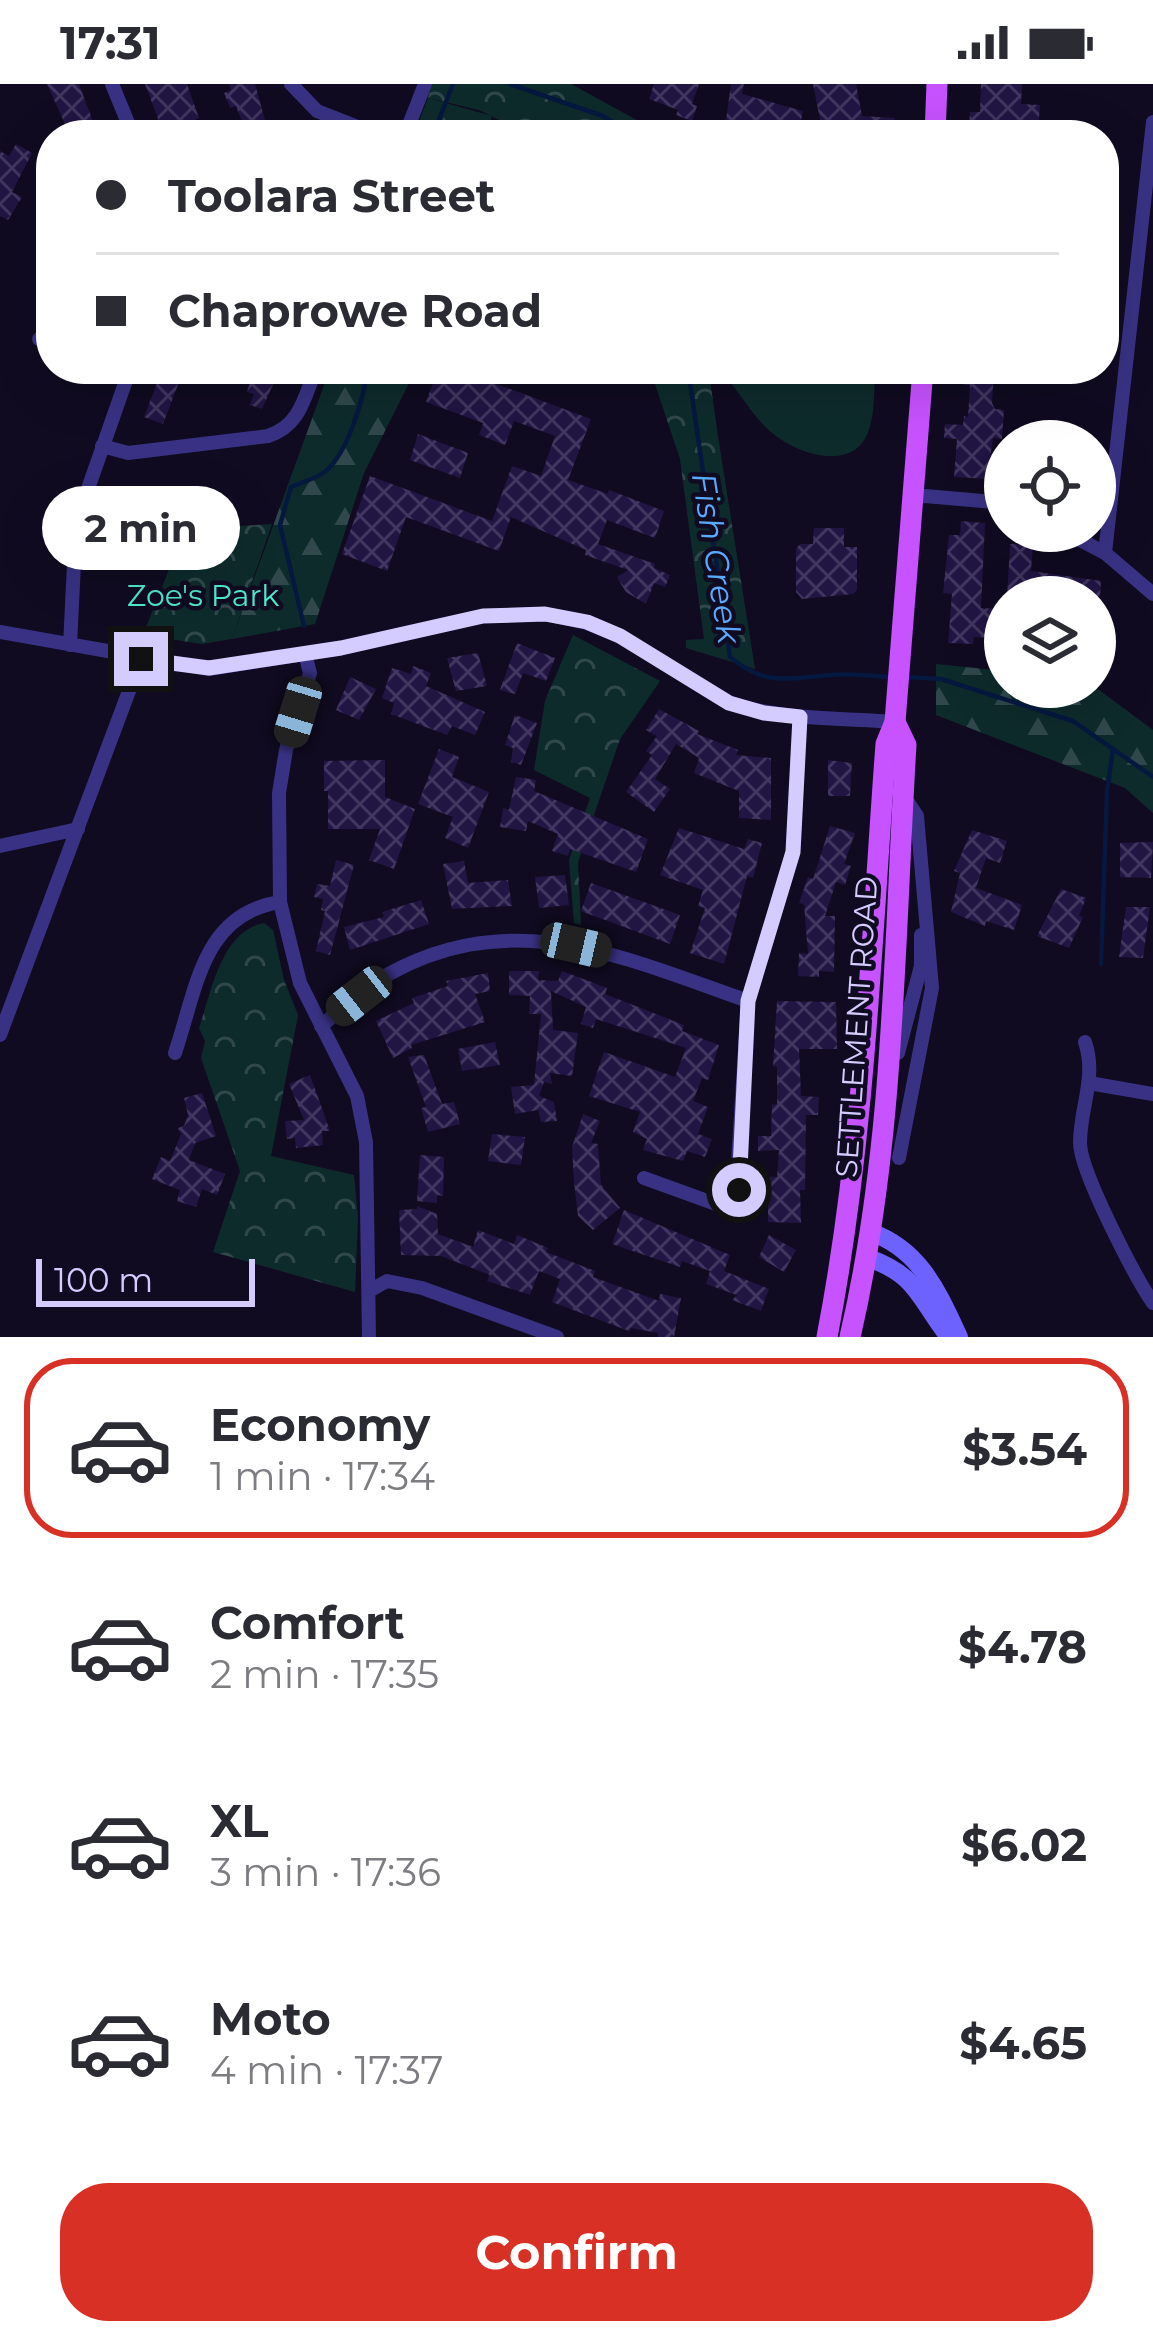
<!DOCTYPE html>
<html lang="en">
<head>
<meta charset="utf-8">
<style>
  :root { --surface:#fff; --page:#f7f7f7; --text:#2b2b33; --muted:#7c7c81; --line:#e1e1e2; --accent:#d93025 }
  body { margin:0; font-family:Montserrat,sans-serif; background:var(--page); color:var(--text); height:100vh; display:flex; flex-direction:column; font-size:45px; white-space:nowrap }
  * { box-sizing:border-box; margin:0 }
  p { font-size:39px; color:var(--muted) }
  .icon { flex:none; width:66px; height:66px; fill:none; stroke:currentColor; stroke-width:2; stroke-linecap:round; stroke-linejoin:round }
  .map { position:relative; height:1253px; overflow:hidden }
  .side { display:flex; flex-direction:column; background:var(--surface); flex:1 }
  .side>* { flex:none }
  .hud { position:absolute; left:36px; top:36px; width:1083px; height:264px; border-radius:48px; box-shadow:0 12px 48px #0002; display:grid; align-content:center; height:264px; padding:0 60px; background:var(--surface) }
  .buttons { position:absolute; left:984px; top:336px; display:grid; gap:24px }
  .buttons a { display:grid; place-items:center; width:132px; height:132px; border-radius:50%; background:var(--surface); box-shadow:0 12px 48px #0002; font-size:60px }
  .scale { position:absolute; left:36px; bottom:30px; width:219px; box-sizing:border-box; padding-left:12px; border:6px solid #d4cbff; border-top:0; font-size:33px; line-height:42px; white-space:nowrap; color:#d4cbff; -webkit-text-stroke:9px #100b21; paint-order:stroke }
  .end { position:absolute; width:54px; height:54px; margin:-27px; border:15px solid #d4cbff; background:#111; box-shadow:0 0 0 6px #111 }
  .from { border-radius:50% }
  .bubble { position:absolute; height:84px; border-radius:42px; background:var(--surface); box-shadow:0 12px 48px #0002; font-size:39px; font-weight:700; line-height:84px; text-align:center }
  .car { position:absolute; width:36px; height:72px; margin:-36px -18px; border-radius:15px; box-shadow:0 0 9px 3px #0007; background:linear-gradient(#222 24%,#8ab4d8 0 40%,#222 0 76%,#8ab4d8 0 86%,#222 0) }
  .hud b { display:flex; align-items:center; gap:42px; height:114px; font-size:45px }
  .hud b+b { border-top:3px solid var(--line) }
  .hud i { width:30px; height:30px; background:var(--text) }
  ul { padding:21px 0 0; list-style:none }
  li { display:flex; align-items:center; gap:36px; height:180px; margin:0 24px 18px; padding:0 36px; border:6px solid transparent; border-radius:48px }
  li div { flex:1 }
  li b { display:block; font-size:45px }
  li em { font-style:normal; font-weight:700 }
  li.active { border-color:var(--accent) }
  li>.icon { width:108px; height:108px; stroke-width:1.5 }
  .button { display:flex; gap:24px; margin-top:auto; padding:24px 60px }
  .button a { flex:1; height:138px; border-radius:48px; background:var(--accent); color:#fff; font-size:48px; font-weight:700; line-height:138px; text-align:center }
  .status { display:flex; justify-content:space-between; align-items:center; height:84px; padding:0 60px; background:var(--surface); direction:ltr }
  .status svg { height:33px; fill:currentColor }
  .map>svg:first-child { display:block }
</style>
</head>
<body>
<div class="status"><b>17:31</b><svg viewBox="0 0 49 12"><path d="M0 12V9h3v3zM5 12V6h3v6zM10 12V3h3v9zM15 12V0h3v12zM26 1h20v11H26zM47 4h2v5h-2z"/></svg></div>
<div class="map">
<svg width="1153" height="1253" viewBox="0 0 1153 1253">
  <defs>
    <pattern id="forest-firs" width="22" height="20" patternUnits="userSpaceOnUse" patternTransform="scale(3)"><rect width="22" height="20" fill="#0e2b2c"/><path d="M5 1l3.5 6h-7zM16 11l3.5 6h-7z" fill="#30484c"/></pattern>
    <pattern id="park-crowns" width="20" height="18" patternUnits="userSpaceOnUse" patternTransform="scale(3)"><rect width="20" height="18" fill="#0e2b2c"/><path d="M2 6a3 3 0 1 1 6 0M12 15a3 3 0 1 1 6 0" fill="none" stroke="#30484c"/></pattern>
    <pattern id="building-cross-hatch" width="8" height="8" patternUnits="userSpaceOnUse" patternTransform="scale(3)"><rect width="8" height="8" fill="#211544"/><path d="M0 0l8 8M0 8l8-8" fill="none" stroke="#403660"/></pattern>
  </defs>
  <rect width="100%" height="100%" fill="#100b21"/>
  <g fill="url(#forest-firs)">
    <polygon points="428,14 492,32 485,51 414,51"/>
    <polygon points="330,285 416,285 364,389 315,540 232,555"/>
    <polygon points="936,580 1005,587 1005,603 1095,603 1153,646 1153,729 1125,704 936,631"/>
  </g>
  <g fill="url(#park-crowns)">
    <polygon points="431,0 571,0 664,51 529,51 479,26 428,14"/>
    <polygon points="650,285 712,285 710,296 719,359 755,585 686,564 686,556 704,555 680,375"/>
    <polygon points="272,440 232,555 202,560 143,551 185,445"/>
    <polygon points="573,551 660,597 620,655 578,778 581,841 574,839 569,776 590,714 534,686 545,617"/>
    <path d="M264,839L273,846L284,896L298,931L271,1072L354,1091L358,1134L355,1208L213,1168L240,1087L201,974L205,957L199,944C211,909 221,847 264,839Z"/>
  </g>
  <path fill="#0e2b2c" d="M729,285H875C874,303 875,325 870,342C859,388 804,373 776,352C757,339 742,312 727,294Z"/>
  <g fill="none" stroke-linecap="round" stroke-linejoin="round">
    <g stroke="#051840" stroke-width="4.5">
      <polyline points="510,0 603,32 632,51"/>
      <polyline points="433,51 453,0"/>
      <path d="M688,285L730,573C766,603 788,594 831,591C850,589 870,592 890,593"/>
      <path d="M304,542L280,441L291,403C302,398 319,394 327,386C348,367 365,312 367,285"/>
      <polyline points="907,593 941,595 1073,637 1153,693"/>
      <polyline points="1101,880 1107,708 1113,665"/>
    </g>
  </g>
  <g fill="url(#building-cross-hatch)">
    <polygon points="47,0 79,0 98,51 70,51"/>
    <polygon points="145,0 187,0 199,34 194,36 200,51 164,51"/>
    <polygon points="229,0 255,0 269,51 247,51 236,22 230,24 224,9 231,6"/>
    <polygon points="654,0 699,0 692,20 697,22 692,37 676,31 678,26 649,15"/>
    <polygon points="731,0 744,0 742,10 803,27 798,51 754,51 725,43"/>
    <polygon points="813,0 856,0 862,32 895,34 894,51 823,51"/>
    <polygon points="981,0 1022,0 1021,20 1040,21 1038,48 969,43 970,28 980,28"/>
    <polygon points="16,60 32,69 12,108 22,113 8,136 0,132 0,67 9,72"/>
    <polygon points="141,285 184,285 163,340 144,333 159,294"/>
    <polygon points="247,285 280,285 262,325 250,321 254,310 247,308 250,298 243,295"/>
    <polygon points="438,285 496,285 491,298 591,335 568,396 608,410 609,406 664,427 655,454 607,436 598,460 655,480 654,484 670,491 665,503 654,499 646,520 626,508 621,500 617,493 628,486 585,471 586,466 511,433 499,467 406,433 387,487 342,470 370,392 492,437 512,382 541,392 555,352 514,337 505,361 479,351 483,339 426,318"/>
    <polygon points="965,285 994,286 992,319 995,325 1004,326 1002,355 993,354 987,395 954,393 957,355 944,354 945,340 963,341 964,332 968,333 970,301 964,301"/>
    <polygon points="418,350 468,369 460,394 410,376"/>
    <polygon points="961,437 985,439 981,524 997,525 995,554 974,553 973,560 948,559 952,510 943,509 949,451 960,451"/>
    <polygon points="814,444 844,444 844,463 857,463 857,506 853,510 802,515 796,508 796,465 800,460 813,460"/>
    <polygon points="1010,460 1033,461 1031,487 1101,497 1100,513 1007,513"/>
    <polygon points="517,559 555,574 546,597 523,589 515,610 500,606"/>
    <polygon points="478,569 487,602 456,607 447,574"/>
    <polygon points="413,582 431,589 426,602 485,628 475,651 452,642 447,651 391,630 394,619 382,614 392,584 411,590"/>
    <polygon points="350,593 376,605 359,636 336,626"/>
    <polygon points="659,625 699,647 697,650 738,666 736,671 771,674 771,736 739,734 739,707 694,689 699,674 676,660 655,695 670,705 654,728 626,708 652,671 646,667 657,652 646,646"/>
    <polygon points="515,631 537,639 521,681 511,678 513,664 505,661"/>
    <polygon points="439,665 459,673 452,693 489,708 468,764 445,754 453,733 418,720"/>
    <polygon points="385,676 385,713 415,725 394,785 369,776 380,745 328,745 328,707 324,707 324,677"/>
    <polygon points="828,676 852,679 850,712 828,712"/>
    <polygon points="516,693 536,696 534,707 648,755 636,788 570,765 568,772 552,767 558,750 528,737 526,747 500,743 503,724 509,726"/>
    <polygon points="830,742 855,749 844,780 851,782 845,801 836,798 825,832 835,832 834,888 819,887 819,893 798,892 799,869 808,870 804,820 799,819 808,793 813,795"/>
    <polygon points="679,744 744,765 748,755 762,759 753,794 747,792 724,880 690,869 705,824 698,822 703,806 660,791"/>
    <polygon points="972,746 1007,757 1000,779 986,774 976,804 1022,821 1014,846 986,837 985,842 951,828 960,789 954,787"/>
    <polygon points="1153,758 1151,794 1120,793 1120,759"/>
    <polygon points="336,776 354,781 330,871 316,867 325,827 321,826 323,815 314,813 317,800 330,802"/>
    <polygon points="464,777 468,799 508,796 512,822 452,825 443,780"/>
    <polygon points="565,791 569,821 539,824 535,793"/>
    <polygon points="591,799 680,831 670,860 581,827"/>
    <polygon points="1061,805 1086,814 1079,832 1083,833 1069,864 1037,852"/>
    <polygon points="421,816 429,840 350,866 344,843 384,833 382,828"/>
    <polygon points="1126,823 1150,823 1143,874 1119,873"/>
    <polygon points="509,887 539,887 538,896 558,897 562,887 607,904 605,910 684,941 682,947 719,961 708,996 702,994 693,1017 708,1023 698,1050 712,1055 705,1073 687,1067 683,1077 643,1066 647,1055 633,1048 640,1028 589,1012 604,968 675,993 686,964 596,935 593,944 581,940 586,923 551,907 553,946 578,949 572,992 550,989 552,1000 544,998 539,1012 554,1018 557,1037 541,1038 538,1026 515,1030 511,1003 534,1001 541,930 529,930 530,912 509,911"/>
    <polygon points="488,889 490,907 475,910 485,938 411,961 412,964 393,974 376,937 414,919 412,914 448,902 446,897"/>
    <polygon points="777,917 836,918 837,965 799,965 801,1012 819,1013 818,1031 806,1031 805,1106 800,1106 801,1139 768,1138 768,1107 757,1106 757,1092 777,1093 779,1066 758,1067 758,1052 771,1052 772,1021 777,1020 777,983 773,982"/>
    <polygon points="495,958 500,981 462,987 458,965"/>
    <polygon points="424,971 442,1020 454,1018 460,1040 428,1048 421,1024 426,1023 408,973"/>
    <polygon points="310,991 330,1047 322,1047 323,1061 296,1064 295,1054 287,1055 285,1037 304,1036 289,1000"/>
    <polygon points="202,1009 216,1052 195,1059 189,1076 225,1090 217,1111 202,1105 196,1123 177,1117 180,1106 152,1095 161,1073 170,1077 181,1050 178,1044 184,1042 188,1031 184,1014"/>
    <polygon points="583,1030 600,1037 591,1059 598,1060 601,1101 620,1124 593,1146 578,1132 574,1098 572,1063"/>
    <polygon points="492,1050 525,1053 521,1081 488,1077"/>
    <polygon points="420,1071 444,1073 443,1112 437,1111 437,1119 417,1117"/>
    <polygon points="417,1122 437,1130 438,1150 473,1163 478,1146 514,1160 517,1151 548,1164 546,1168 595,1187 593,1193 659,1217 660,1210 681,1214 674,1253 658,1253 658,1249 631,1244 629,1247 552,1218 560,1195 539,1187 530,1211 487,1197 490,1191 441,1172 401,1171 399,1126 417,1125"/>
    <polygon points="624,1126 730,1171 724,1187 769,1205 761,1227 732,1216 737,1211 706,1200 710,1187 682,1177 680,1183 612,1160"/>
    <polygon points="769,1151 796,1166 784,1188 759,1173"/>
  </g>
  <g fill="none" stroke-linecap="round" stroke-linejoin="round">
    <g stroke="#393284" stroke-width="14">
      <polyline points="112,0 133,51"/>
      <polyline points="291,0 317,27 378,51"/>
      <polyline points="405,51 425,0"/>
      <polyline points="39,255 51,253"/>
      <path d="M102,362L128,369L268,352C300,342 304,314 316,285"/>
      <polyline points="914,411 1005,419"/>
      <polyline points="1063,447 1105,469 1153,510"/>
      <polyline points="1105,469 1153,38"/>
      <path d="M0,548L209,585L341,564L483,532L545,530L587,539L619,552L729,619C783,636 840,634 895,638"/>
      <polyline points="70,561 76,439 130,285"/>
      <polyline points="305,570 310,589 286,666 279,709 280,818 300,899 357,1012 366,1058 369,1253"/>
      <polyline points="0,762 78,745"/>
      <path d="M321,942C342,925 363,904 387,891C513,820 624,874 748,917"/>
      <polyline points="0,951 141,575"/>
      <path d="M1085,958C1097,993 1080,1023 1080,1059C1080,1087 1135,1193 1153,1219"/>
      <path d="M175,969C197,904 202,830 280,818"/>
      <polyline points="898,969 921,882 921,851"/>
      <polyline points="1089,999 1153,1010"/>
      <polyline points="899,1074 932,904 917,732 903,711"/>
      <polyline points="644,1094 735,1127 748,917 793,768 800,633"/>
      <polyline points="369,1207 387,1197 422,1204 557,1253"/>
    </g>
    <g stroke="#6e62ff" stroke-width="18">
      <path d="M870,1148C920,1165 938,1208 959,1253"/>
      <path d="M866,1173C919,1192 917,1212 949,1253"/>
    </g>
    <g stroke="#c752ff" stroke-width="21">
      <polyline points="935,51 937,0"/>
      <path d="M827,1253C865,1056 871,859 886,660L895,638L923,285"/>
      <path d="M850,1253C895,1060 894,858 906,661L895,638"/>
    </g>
  </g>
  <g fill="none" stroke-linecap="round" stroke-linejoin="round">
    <polyline stroke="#d4cbff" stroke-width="15" points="141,575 209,584 341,564 483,532 545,530 587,538 620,552 729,619 764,629 800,633 793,768 748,917 739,1106"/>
  </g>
  <g text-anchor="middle" stroke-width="9" stroke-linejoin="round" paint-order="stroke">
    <g font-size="30" fill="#4de9ca" stroke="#100b21">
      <text x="203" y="522">Zoe's Park</text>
    </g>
    <g font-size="30" fill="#d4cbff" stroke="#100b21">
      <text transform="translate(857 943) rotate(-86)" y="10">SETTLEMENT ROAD</text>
    </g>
    <g font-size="33" font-style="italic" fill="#59aaff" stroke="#100b21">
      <text transform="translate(717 474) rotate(81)" y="12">Fish Creek</text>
    </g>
  </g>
</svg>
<div class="buttons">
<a><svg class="icon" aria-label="locate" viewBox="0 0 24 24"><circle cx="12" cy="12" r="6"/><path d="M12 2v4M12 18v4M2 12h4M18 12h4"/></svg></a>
<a><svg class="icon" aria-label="layers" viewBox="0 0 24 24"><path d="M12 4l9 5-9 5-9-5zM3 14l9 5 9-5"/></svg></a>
</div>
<div class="scale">100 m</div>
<i class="end from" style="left:739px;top:1106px"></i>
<i class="end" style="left:141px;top:575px"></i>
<div class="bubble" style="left:42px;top:402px;width:198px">2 min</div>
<i class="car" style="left:298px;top:628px;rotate:197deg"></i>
<i class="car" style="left:576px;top:861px;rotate:103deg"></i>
<i class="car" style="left:359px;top:912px;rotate:232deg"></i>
<div class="hud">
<b><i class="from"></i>Toolara Street</b>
<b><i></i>Chaprowe Road</b>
</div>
</div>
<section class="side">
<ul>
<li class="active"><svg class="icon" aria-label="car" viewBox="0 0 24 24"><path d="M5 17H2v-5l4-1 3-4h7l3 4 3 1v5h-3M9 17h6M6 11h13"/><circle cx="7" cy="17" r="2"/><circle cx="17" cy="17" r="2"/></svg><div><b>Economy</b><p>1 min · 17:34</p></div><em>$3.54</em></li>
<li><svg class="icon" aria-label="car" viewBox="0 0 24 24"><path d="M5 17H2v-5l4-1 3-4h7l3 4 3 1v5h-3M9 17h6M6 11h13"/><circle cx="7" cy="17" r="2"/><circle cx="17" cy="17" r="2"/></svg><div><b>Comfort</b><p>2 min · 17:35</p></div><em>$4.78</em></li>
<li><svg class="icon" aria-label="car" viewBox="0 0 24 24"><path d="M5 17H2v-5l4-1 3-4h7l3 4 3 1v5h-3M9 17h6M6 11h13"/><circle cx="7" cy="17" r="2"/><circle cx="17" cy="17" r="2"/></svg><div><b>XL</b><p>3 min · 17:36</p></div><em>$6.02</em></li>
<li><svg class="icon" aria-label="car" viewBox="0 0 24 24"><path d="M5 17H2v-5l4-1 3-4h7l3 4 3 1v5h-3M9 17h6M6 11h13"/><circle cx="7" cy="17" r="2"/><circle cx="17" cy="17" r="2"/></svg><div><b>Moto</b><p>4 min · 17:37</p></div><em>$4.65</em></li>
</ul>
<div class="button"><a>Confirm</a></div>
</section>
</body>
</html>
